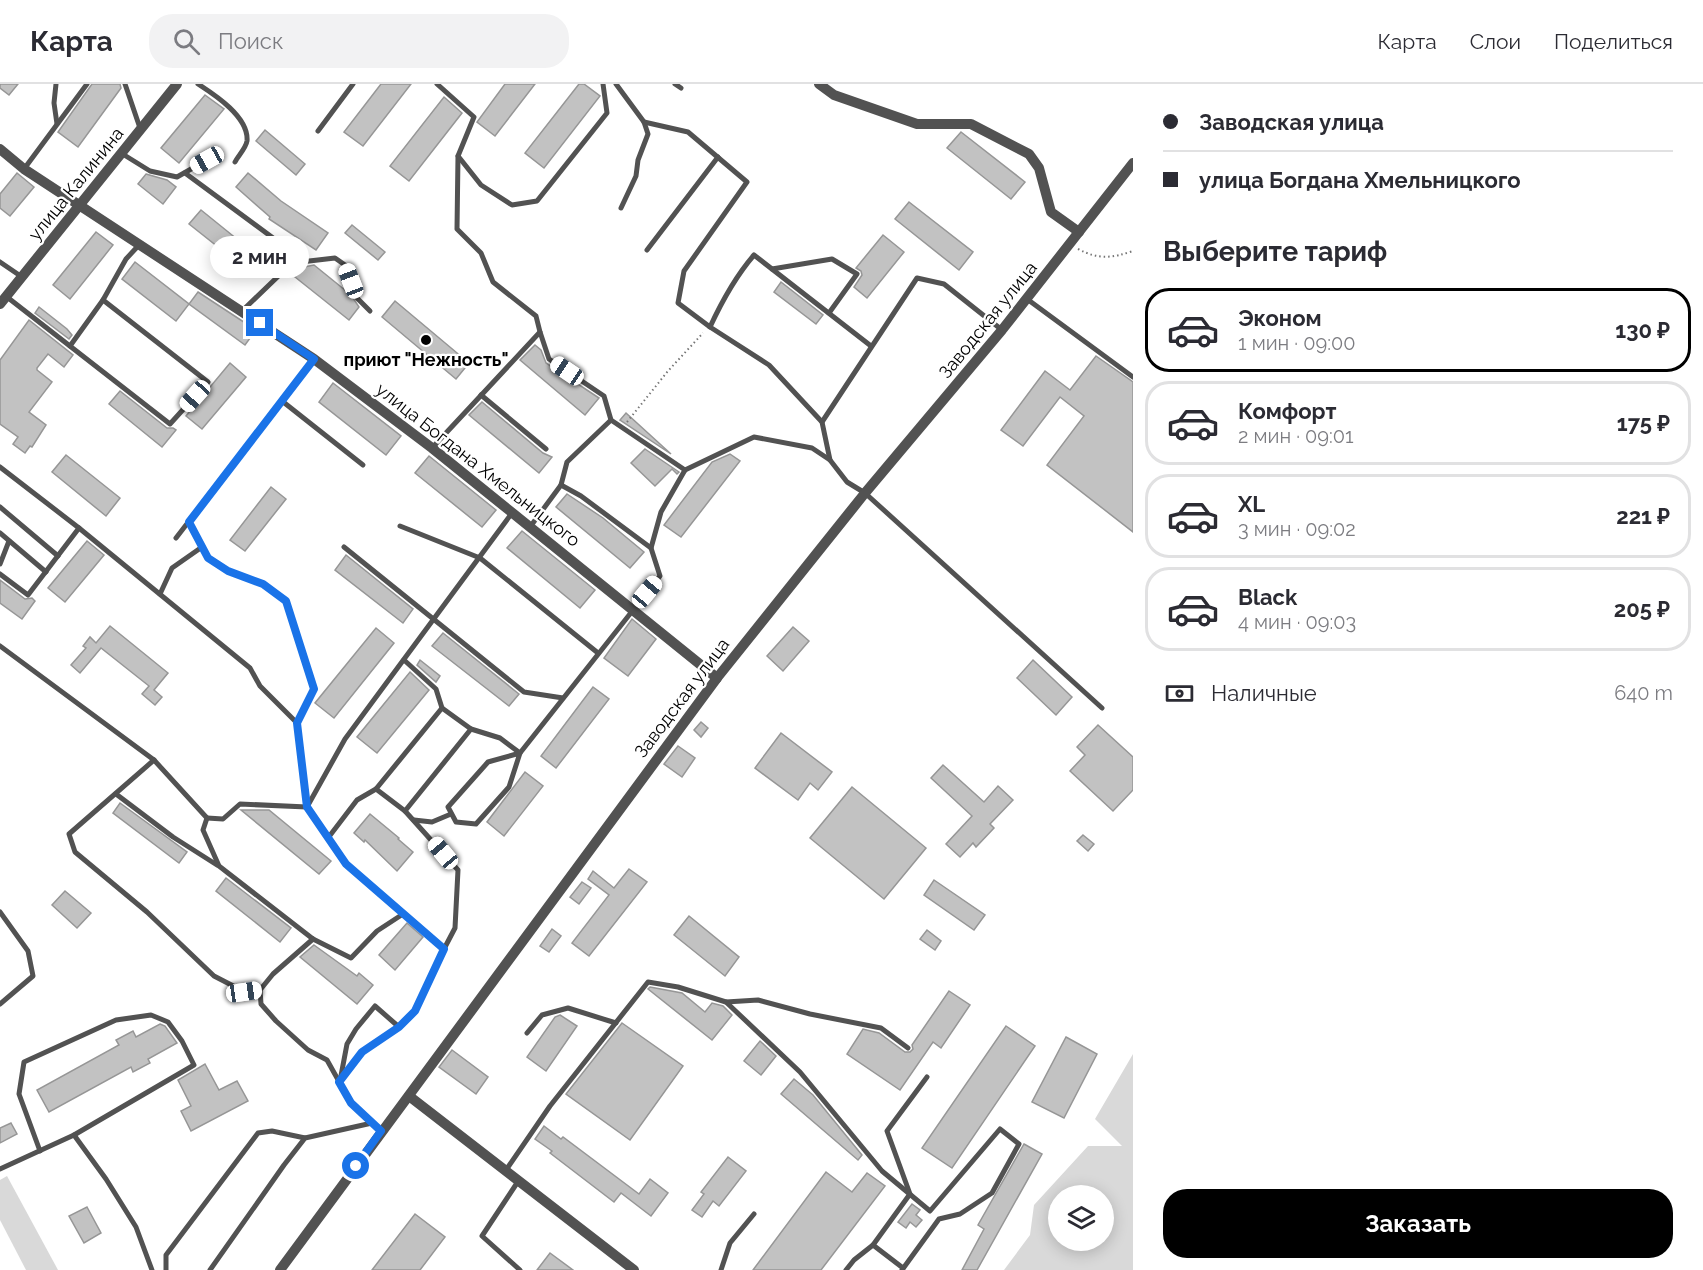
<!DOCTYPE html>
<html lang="ru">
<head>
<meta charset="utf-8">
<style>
  :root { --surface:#fff; --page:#f2f2f3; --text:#2b2b33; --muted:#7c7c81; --line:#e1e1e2; --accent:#000 }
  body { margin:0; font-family:Raleway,sans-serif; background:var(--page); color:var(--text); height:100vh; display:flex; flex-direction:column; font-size:22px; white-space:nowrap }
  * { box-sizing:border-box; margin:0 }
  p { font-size:20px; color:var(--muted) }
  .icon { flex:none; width:33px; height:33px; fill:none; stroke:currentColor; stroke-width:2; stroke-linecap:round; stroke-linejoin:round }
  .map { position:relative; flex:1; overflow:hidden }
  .details { display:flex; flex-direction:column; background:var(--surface); width:570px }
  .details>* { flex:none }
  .hud { display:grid; align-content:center; height:132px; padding:0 30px; background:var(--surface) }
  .tools { position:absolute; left:1048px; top:1101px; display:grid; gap:12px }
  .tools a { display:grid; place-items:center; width:66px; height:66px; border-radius:50%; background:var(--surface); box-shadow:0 3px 15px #0003; font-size:30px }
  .end { position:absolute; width:27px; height:27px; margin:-14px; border:8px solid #1a73e8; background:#fff; box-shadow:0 0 0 3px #fff }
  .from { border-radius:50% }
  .bubble { position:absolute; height:42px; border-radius:21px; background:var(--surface); box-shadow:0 3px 15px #0003; font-size:20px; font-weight:700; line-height:42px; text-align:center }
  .car { position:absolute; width:18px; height:36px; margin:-18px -9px; border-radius:8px; box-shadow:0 0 4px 2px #0007; background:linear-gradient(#fff 24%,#345 0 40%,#fff 0 76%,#345 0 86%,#fff 0) }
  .hud b { display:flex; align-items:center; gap:21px; height:57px; font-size:22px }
  .hud b+b { border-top:2px solid var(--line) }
  .hud i { width:15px; height:15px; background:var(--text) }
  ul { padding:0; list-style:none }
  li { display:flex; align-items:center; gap:18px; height:84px; margin:0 12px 9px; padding:0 18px; border:3px solid var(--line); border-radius:24px }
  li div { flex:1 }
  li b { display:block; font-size:22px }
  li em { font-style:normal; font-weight:700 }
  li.active { border-color:var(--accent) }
  li>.icon { width:54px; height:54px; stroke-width:1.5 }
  h2 { padding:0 30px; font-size:27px; line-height:72px }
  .pay { display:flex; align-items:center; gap:15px; height:66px; padding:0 30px; font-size:22px }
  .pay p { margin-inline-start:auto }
  .cta { display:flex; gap:12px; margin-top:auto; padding:12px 30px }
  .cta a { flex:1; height:69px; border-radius:24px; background:var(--accent); color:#fff; font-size:24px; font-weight:700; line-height:69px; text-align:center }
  header { display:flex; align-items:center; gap:36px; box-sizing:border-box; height:84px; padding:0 30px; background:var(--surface); border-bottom:2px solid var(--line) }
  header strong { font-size:28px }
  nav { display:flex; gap:33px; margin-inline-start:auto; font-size:21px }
  .search { width:420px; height:54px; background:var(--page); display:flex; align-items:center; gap:15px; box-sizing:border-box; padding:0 21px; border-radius:24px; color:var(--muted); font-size:22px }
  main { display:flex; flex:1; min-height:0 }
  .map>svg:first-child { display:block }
</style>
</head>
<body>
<header>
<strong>Карта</strong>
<div class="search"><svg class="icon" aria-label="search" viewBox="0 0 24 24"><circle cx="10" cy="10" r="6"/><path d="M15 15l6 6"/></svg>Поиск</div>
<nav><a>Карта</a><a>Слои</a><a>Поделиться</a></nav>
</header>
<main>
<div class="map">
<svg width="1133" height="1186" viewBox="0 0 1133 1186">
  <rect width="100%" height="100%" fill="#fff"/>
  <g fill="#d9d9d9" fill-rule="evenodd">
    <path d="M1133,970V1186H1004L1030,1151L1034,1121L1088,1062H1122L1095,1035ZM1059,1112H1104V1156H1059Z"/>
    <polygon points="7,1092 58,1186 26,1186 0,1136 0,1096"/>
  </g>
  <g fill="#c2c2c2" stroke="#969696" stroke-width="1.5">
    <polygon points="0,0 18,0 9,11 0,4"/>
    <polygon points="92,0 120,0 121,4 78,63 58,48"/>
    <polygon points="381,0 411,0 363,62 344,48"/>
    <polygon points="505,0 535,0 495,52 477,38"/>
    <polygon points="579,0 584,0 600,12 544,84 525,69"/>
    <polygon points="205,11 224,25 179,79 161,64"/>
    <polygon points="444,13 462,29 409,97 390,82"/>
    <polygon points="265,46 305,80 296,91 256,57"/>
    <polygon points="961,48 1025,98 1011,115 947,64"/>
    <polygon points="17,89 34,103 10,132 0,124 0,110"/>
    <polygon points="248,89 281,117 328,149 316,166 269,135 270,133 236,103"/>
    <polygon points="146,90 167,96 176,103 163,120 138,100"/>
    <polygon points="909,118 973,168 959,186 895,135"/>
    <polygon points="201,126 253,168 242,182 189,140"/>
    <polygon points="352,141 385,168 378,176 345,149"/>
    <polygon points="96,148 113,161 70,215 53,201"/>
    <polygon points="883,151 904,168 867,214 854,203 862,191 861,187 856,184"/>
    <polygon points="135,178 189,220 176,237 122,195"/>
    <polygon points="314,181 351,211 359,223 349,236 295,193 304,183"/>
    <polygon points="781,198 823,231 816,240 774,208"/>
    <polygon points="198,208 256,246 245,261 189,220"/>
    <polygon points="395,217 469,279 456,295 382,233"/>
    <polygon points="39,223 67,245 72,251 69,255 35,229"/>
    <polygon points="29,236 73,271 64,283 48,270 37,284 37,286 52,298 29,328 46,341 32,363 30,362 25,369 13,360 18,353 0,340 0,276"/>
    <polygon points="535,261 541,266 546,279 599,314 585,331 520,276"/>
    <polygon points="1096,272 1133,298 1133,448 1047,381 1084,332 1060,313 1023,362 1001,346 1045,287 1070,306"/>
    <polygon points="230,279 246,293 202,345 186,332"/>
    <polygon points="333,299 401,352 386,371 319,318"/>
    <polygon points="120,307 167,344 173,344 176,346 162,363 109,320"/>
    <polygon points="482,318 543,369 552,373 539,389 469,331"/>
    <polygon points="626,329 671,370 620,336"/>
    <polygon points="645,365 679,388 677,390 672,385 655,402 631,379"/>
    <polygon points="730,370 740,377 681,453 664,441 712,378"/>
    <polygon points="66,371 120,414 106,432 52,388"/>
    <polygon points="429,372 496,426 482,443 415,389"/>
    <polygon points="271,403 286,415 245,467 230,456"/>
    <polygon points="567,410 603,434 644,468 630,484 556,423"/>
    <polygon points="522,447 595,506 580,524 507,464"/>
    <polygon points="87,457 104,471 65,518 48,504"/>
    <polygon points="346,471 413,525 403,539 335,486"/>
    <polygon points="0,496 25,515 32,514 35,517 22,535 0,519"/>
    <polygon points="632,535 656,555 628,592 604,574"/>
    <polygon points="110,542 168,589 154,606 162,613 155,621 142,610 149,602 101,564 80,589 71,581 86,564 83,562 90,553 96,559"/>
    <polygon points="793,543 809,557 783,587 767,572"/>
    <polygon points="376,544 394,559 334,634 315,619"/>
    <polygon points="443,549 519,610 509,622 432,562"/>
    <polygon points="420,576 440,592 436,598 417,581"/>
    <polygon points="1033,576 1072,613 1056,631 1017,594"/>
    <polygon points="410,588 429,606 377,669 357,653"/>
    <polygon points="593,603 609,615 556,684 541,672"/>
    <polygon points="701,638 708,644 701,653 694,646"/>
    <polygon points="1098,641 1133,673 1133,706 1113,727 1070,687 1085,671 1077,663"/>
    <polygon points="781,649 832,688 818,706 810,699 798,716 755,684"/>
    <polygon points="678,662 695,674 682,693 664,680"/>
    <polygon points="943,681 984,718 998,702 1013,716 990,740 994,744 976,763 973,759 960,773 946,760 972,732 931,694"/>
    <polygon points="525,688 543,702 504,752 487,738"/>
    <polygon points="852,703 926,764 884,815 810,754"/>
    <polygon points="120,719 187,768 179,779 113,729"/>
    <polygon points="241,726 269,726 331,777 319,790"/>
    <polygon points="370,730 399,754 398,755 413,768 397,787 365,756 364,758 354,749"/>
    <polygon points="1083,751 1094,760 1088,767 1077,757"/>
    <polygon points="629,785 647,798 589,872 572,859 609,811 588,795 593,787 614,804"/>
    <polygon points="226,794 291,844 280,858 216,807"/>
    <polygon points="934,796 985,831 974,846 924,811"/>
    <polygon points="582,798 591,804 579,820 570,813"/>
    <polygon points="65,807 91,829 77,844 52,821"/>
    <polygon points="689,832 739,873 725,892 674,851"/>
    <polygon points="407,839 423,853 395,886 379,871"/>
    <polygon points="552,845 561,852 549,868 540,862"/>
    <polygon points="927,846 941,857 935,866 920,855"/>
    <polygon points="314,861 357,892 359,889 373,901 357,920 300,873"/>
    <polygon points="650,903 682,909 705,928 712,919 723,922 732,931 712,956 648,905"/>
    <polygon points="949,907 970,921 941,964 933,958 900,1006 847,970 863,945 879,949 905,968 910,968 913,965 912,961"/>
    <polygon points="560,931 577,942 546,987 527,973 555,933"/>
    <polygon points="622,939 683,982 630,1056 566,1010"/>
    <polygon points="160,940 165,942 177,959 148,975 150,979 133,988 131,983 49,1028 37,1006 119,961 116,956 133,947 136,953"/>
    <polygon points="1006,942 1035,962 952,1084 922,1064"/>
    <polygon points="1066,953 1097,970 1064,1034 1032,1018"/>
    <polygon points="760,957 776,972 761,991 744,977"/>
    <polygon points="452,966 488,993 476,1010 439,983"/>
    <polygon points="205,980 219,1006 237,997 248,1017 191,1047 181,1027 191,1022 178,996"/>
    <polygon points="794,995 813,1011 862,1071 858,1076 781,1010"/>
    <polygon points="11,1039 17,1050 0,1059 0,1044"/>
    <polygon points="544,1042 561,1055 563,1053 639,1110 650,1095 668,1109 651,1132 621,1109 614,1118 550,1069 552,1067 535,1055"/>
    <polygon points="1024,1060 1042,1070 977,1186 962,1186 984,1145 978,1141"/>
    <polygon points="728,1073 746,1087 719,1122 713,1117 702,1133 692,1126 704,1110 701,1108"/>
    <polygon points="826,1088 852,1108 867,1089 885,1102 821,1186 753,1186"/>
    <polygon points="912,1120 920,1126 916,1131 922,1136 916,1143 910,1138 906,1144 898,1138"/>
    <polygon points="87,1123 101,1149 84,1159 69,1132"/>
    <polygon points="415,1130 445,1153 420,1186 372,1186"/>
    <polygon points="550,1169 573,1186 537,1186"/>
  </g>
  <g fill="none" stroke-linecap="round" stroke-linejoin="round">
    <g stroke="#747474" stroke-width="2" stroke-dasharray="1.5 3" stroke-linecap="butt">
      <path d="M1078,165C1099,176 1112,174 1133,167"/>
      <polyline points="627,338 668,287 703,249"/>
    </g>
    <g stroke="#525252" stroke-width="5">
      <polyline points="56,0 54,19 57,40"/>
      <polyline points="125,0 140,44"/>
      <path d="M198,0C215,11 249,33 247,57C246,64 238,72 235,78"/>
      <polyline points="437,0 474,33 458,72 481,101 512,121 537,117 607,29 603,0"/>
      <polyline points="616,0 644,38 648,50 638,76 636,92 621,124"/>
      <polyline points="675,0 681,4"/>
      <polyline points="644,38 688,48 747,98 684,187 678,219 710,243 769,281 822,338 830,376 847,398 865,409 1102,624"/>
      <polyline points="318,47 353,0"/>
      <polyline points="121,69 150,87 177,93 207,76"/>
      <polyline points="24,85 87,0"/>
      <polyline points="185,89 292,168 292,179 242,227"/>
      <polyline points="647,166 718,73"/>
      <polyline points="0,178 22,193"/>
      <polyline points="292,179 335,174 345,181 357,214 370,227"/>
      <polyline points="772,185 832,175 857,190 829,229"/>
      <polyline points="7,213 170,340 208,298 103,216 126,175 139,161"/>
      <polyline points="1027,215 1133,293"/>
      <path d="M710,243C722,217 735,193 754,171L871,262"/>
      <polyline points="540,248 549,275 604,312 611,336 685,386"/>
      <polyline points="70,262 103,216"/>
      <polyline points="481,311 546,365"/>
      <polyline points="282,317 363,381"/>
      <polyline points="822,338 917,194 944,200 1002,246"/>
      <polyline points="432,364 540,248 536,232 493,198 481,169 457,145 458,72"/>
      <polyline points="0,383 79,444 28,511 0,490"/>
      <polyline points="561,401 581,412 651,464"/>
      <polyline points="0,423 58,472"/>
      <polyline points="189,438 208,474 228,487 263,500 286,517 314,605 297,639 307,723 240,720 223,735 207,734"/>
      <polyline points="400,442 480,474 598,569"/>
      <polyline points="530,443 561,401 567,378 611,336"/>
      <polyline points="79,444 250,584 260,602 297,639"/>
      <polyline points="0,449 46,488"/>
      <polyline points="176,454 314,275"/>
      <polyline points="344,463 524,608 563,614"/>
      <polyline points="0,480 9,457"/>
      <polyline points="160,510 172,484 202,463"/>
      <polyline points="0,562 154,676 207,734 203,746 219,782 313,855 351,874 377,847 403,830"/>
      <polyline points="404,576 436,605 442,624 471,645 500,654 520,669"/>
      <polyline points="520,669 488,678 448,723 456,738 476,740 509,703 520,669 660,492 651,464 661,428 685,386 754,353 812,364 830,376"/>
      <polyline points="154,676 69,750 75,768 147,828 214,892 245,908 260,906 273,890 313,855"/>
      <polyline points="376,705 405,727 458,786 455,844 444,865"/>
      <polyline points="116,710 173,753 217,781"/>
      <polyline points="405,727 471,645"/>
      <polyline points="414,736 432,738 451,730"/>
      <polyline points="328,754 357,716 376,705 442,624"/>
      <polyline points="0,828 28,867 33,892 0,920"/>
      <polyline points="260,906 261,920 276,937 308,966 327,976 351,1019 381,1047"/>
      <polyline points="726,918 758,916 810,930 881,944 908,964"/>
      <polyline points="527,949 542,931 568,924 616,939"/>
      <polyline points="340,997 347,960 356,945 375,922 399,943"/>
      <polyline points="340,998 362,968 399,943 415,927 444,865 346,780 307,723 345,655 512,429"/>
      <polyline points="40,1067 19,1010 24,978 116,936 151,931 168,938 182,957 194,981 74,1051"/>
      <polyline points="0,1085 74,1051 106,1095 136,1143 152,1186"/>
      <polyline points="506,1086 550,1022 648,898 678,903 726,918 800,988 882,1087 930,1127 1000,1045 1019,1060 992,1109 960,1130 939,1135 902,1186"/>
      <polyline points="519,1096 482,1152 520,1186"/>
      <polyline points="903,1184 873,1161 910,1110 887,1047 927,993"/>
      <polyline points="166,1186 166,1171 258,1049 272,1047 305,1054"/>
      <polyline points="210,1186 284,1081 305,1054 372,1039"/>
      <polyline points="721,1186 730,1159 754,1130"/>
      <polyline points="846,1186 854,1176 873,1161"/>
    </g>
    <g stroke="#525252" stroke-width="10">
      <polyline points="819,0 834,11 917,40 971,40 1029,70 1039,84 1051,128 1079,148"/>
      <polyline points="0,65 24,85 314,275 432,364 717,594"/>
      <polyline points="0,220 177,0"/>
      <polyline points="409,1012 634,1186"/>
      <polyline points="280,1186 717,594 865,409 1002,246 1133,79"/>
    </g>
  </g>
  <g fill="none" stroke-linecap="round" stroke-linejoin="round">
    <polyline stroke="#1a73e8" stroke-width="8" points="260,239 314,275 189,438 208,474 228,487 263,500 286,517 314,605 297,639 307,723 346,780 444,865 415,927 399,943 362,968 339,998 351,1019 381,1047 356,1082"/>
  </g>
  <circle fill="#000" stroke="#fff" stroke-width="2" cx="426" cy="256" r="6"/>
  <g text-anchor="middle" stroke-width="4.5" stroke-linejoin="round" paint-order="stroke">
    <g font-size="18" fill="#000" stroke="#fff">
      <text transform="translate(76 100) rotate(-51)" y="6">улица Калинина</text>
      <text transform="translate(988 236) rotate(-51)" y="6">Заводская улица</text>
      <text transform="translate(478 381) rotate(38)" y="6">улица Богдана Хмельницкого</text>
      <text transform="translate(682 614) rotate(-53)" y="6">Заводская улица</text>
    </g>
    <g font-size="18" font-weight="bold" fill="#000" stroke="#fff">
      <text x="426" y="282">приют "Нежность"</text>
    </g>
  </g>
</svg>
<div class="tools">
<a><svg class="icon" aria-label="layers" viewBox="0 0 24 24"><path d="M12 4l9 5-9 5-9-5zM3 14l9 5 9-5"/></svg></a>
</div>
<i class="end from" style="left:356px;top:1082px"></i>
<i class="end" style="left:260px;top:239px"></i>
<div class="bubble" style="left:210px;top:152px;width:99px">2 мин</div>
<i class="car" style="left:207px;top:76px;rotate:241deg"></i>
<i class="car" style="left:351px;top:197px;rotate:339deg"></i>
<i class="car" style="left:567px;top:287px;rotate:304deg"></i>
<i class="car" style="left:195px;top:312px;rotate:222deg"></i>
<i class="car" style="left:647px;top:508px;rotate:40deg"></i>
<i class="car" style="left:443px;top:769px;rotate:320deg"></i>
<i class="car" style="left:244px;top:908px;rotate:82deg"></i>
</div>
<section class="details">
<div class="hud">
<b><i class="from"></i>Заводская улица</b>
<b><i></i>улица Богдана Хмельницкого</b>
</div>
<h2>Выберите тариф</h2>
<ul>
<li class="active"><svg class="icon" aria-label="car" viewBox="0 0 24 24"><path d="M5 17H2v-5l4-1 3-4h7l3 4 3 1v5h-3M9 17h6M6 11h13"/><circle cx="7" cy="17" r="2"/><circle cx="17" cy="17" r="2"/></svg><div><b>Эконом</b><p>1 мин · 09:00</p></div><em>130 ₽</em></li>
<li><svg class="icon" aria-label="car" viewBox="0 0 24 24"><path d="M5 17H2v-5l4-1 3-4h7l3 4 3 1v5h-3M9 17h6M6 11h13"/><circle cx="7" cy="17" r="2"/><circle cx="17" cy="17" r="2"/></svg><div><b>Комфорт</b><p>2 мин · 09:01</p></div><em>175 ₽</em></li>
<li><svg class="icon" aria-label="car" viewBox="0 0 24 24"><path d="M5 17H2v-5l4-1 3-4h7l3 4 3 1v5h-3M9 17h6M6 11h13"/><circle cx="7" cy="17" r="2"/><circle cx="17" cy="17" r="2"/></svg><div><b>XL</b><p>3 мин · 09:02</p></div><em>221 ₽</em></li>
<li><svg class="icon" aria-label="car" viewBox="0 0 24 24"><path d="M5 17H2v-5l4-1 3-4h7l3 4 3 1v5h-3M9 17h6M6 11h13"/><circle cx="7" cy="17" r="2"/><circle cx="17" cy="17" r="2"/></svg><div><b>Black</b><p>4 мин · 09:03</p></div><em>205 ₽</em></li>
</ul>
<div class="pay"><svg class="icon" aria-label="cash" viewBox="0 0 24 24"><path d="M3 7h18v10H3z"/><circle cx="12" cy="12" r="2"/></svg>Наличные<p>640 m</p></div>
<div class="cta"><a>Заказать</a></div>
</section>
</main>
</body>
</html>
